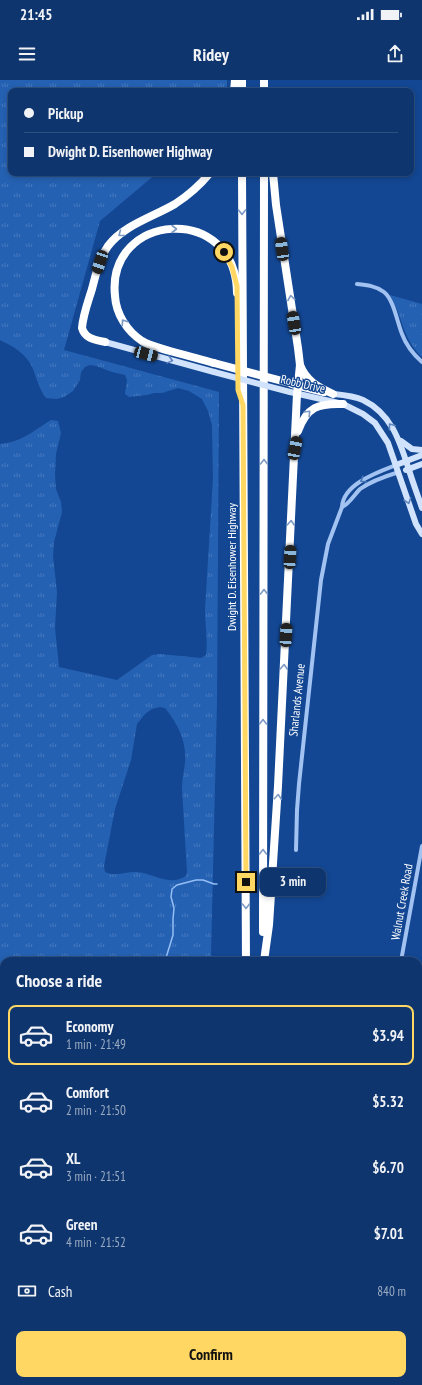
<!DOCTYPE html>
<html lang="en">
<head>
<meta charset="utf-8">
<style>
  :root { --surface:#0e356e; --page:#173d73; --text:#f1f3f6; --muted:#9babc2; --line:#2e5081; --accent:#ffd762 }
  body { margin:0; font-family:"PT Sans Narrow",sans-serif; background:var(--page); color:var(--text); height:100vh; display:flex; flex-direction:column; font-size:15px; white-space:nowrap }
  * { box-sizing:border-box; margin:0 }
  p { font-size:13px; color:var(--muted) }
  .icon { flex:none; width:22px; height:22px; fill:none; stroke:currentColor; stroke-width:2; stroke-linecap:round; stroke-linejoin:round }
  .map { position:relative; flex:1; overflow:hidden }
  .details { position:absolute; left:0px; top:877px; width:422px; height:428px; display:flex; flex-direction:column; background:var(--surface); border-radius:12px 12px 0 0; box-shadow:0 2px 6px #0003,0 0 0 1px var(--line) }
  .details>* { flex:none }
  .hud { position:absolute; left:8px; top:8px; width:406px; height:88px; border-radius:8px; box-shadow:0 2px 6px #0003,0 0 0 1px var(--line); display:grid; align-content:center; height:88px; padding:0 16px; background:var(--surface) }
  .end { position:absolute; width:18px; height:18px; margin:-9px; border:5px solid #ffd762; background:#111; box-shadow:0 0 0 2px #111 }
  .from { border-radius:50% }
  .bubble { position:absolute; height:28px; border-radius:8px; background:var(--surface); box-shadow:0 2px 6px #0003,0 0 0 1px var(--line); font-size:13px; font-weight:700; line-height:28px; text-align:center }
  .car { position:absolute; width:12px; height:24px; margin:-12px -6px; border-radius:5px; box-shadow:0 0 3px 1px #0007; background:linear-gradient(#222 24%,#8ab4d8 0 40%,#222 0 76%,#8ab4d8 0 86%,#222 0) }
  .hud b { display:flex; align-items:center; gap:14px; height:38px; font-size:15px }
  .hud b+b { border-top:1px solid var(--line) }
  .hud i { width:10px; height:10px; background:var(--text) }
  ul { padding:0; list-style:none }
  li { display:flex; align-items:center; gap:12px; height:60px; margin:0 8px 6px; padding:0 8px; border:2px solid transparent; border-radius:8px }
  li div { flex:1 }
  li b { display:block; font-size:15px }
  li em { font-style:normal; font-weight:700 }
  li.active { border-color:var(--accent) }
  li>.icon { width:36px; height:36px; stroke-width:1.5 }
  h2 { padding:0 16px; font-size:18px; line-height:48px }
  .pay { display:flex; align-items:center; gap:10px; height:44px; padding:0 16px; font-size:15px }
  .pay p { margin-inline-start:auto }
  .primary-button { display:flex; gap:8px; margin-top:auto; padding:8px 16px }
  .primary-button a { flex:1; height:46px; border-radius:8px; background:var(--accent); color:#111; font-size:16px; font-weight:700; line-height:46px; text-align:center }
  .status { display:flex; justify-content:space-between; align-items:center; height:28px; padding:0 20px; background:var(--surface); direction:ltr }
  .status svg { height:11px; fill:currentColor }
  header { display:flex; justify-content:space-between; align-items:center; height:52px; padding:0 16px; background:var(--surface); font-size:18px; font-weight:700 }
  .map>svg:first-child { display:block }
</style>
</head>
<body>
<div class="status"><b>21:45</b><svg viewBox="0 0 49 12"><path d="M0 12V9h3v3zM5 12V6h3v6zM10 12V3h3v9zM15 12V0h3v12zM26 1h20v11H26zM47 4h2v5h-2z"/></svg></div>
<header><svg class="icon" aria-label="menu" viewBox="0 0 24 24"><path d="M4 6h16M4 12h16M4 18h16"/></svg>Ridey<svg class="icon" aria-label="share" viewBox="0 0 24 24"><path d="M12 15V3M7 8l5-5 5 5M5 13v7h14v-7"/></svg></header>
<div class="map">
<svg width="422" height="1305" viewBox="0 0 422 1305">
  <defs>
    <pattern id="grass-tufts" width="24" height="20" patternUnits="userSpaceOnUse"><rect width="24" height="20" fill="#2561b2"/><path d="M3 7l-1-3M5 7V3M7 7l1-3M15 17l-1-3M17 17v-4M19 17l1-3" fill="none" stroke="#4679be"/></pattern>
  </defs>
  <rect width="100%" height="100%" fill="#134793"/>
  <g fill="url(#grass-tufts)" fill-rule="evenodd">
    <path d="M0,0H227V11H11V93H157L100,141L64,270L219,312L217,622L211,875L213,877V881H4V1138L0,1136V364C22,362 33,351 51,340L58,341L61,353L56,374L55,395L56,409L61,422L62,432L54,462L53,476L57,512L55,548L59,587L117,600L152,575L160,574L201,578L206,575C208,560 205,545 205,529L213,399L212,345L208,331L202,319L189,311L178,308L162,313H154L147,315L129,317L125,314L127,300L125,295L112,292L96,286L90,285L85,287L81,292L80,300L73,311L64,317L57,319L46,318C39,309 37,299 33,289C28,275 13,266 0,260ZM160,627L165,628C178,644 187,662 185,683C184,692 182,699 182,708L186,776L187,791L186,796C168,807 154,793 136,792C125,792 115,797 105,792L104,786L115,729L131,680L137,644L145,634L152,629Z"/>
    <path d="M390,215L422,224V277C402,258 403,237 390,215Z"/>
    <polygon points="0,1146 4,1147 4,1252 0,1257"/>
    <polygon points="250,1301 286,1301 287,1305 253,1305"/>
  </g>
  <g fill="none" stroke-linecap="round" stroke-linejoin="round">
    <g stroke="#94bef5" stroke-width="1.5">
      <polyline points="165,881 173,855 173,839 174,828 171,817 172,809 177,805 196,800 203,800 214,804 217,804"/>
      <polyline points="418,992 422,993"/>
      <polyline points="0,1139 4,1143"/>
    </g>
    <g stroke="#a2c3f2" stroke-width="4">
      <path d="M357,204C367,205 376,206 384,212C394,220 397,242 402,254C406,265 413,274 422,282"/>
      <path d="M342,427C349,424 354,415 360,409C371,401 386,396 399,392"/>
      <path d="M296,770L297,730L299,704L321,500L328,464L342,427C343,404 378,392 396,385"/>
      <polyline points="401,881 422,766"/>
      <polyline points="418,917 422,917"/>
      <polyline points="418,1092 422,1093"/>
      <polyline points="418,1148 422,1149"/>
      <polyline points="418,1222 422,1219"/>
      <polyline points="418,1261 422,1257"/>
      <polyline points="391,1305 392,1301"/>
    </g>
    <g stroke="#d0e2fc" stroke-width="6">
      <polyline points="105,262 214,292"/>
      <polyline points="290,312 343,324 363,334 375,343 388,363 416,444 422,454"/>
      <path d="M333,314C343,315 354,316 363,320C392,334 400,362 409,390C413,403 418,416 422,428"/>
      <polyline points="401,361 412,369 422,370"/>
      <polyline points="396,385 422,375"/>
      <polyline points="406,390 422,384"/>
    </g>
    <g stroke="#fff" stroke-width="8">
      <polyline points="242,0 242,11"/>
      <polyline points="234,11 235,0"/>
      <polyline points="264,11 264,0"/>
      <polyline points="242,93 246,881"/>
      <path d="M105,262C96,260 85,259 82,248C83,235 88,222 92,209C96,194 99,179 108,166C124,145 153,137 175,124C189,115 200,105 210,93"/>
      <path d="M214,283C200,279 185,275 170,271C161,268 150,266 142,261C127,251 116,234 115,216C106,132 236,122 237,213"/>
      <path d="M300,285C306,301 318,307 333,314"/>
      <polyline points="292,304 324,312"/>
      <path d="M298,351C307,327 318,323 343,324"/>
      <polyline points="263,852 264,93"/>
      <polyline points="264,881 269,845 278,706 297,314 300,285 298,268 276,125 273,93"/>
      <polyline points="298,1301 299,1305"/>
      <polyline points="321,1301 322,1305"/>
    </g>
    <polyline stroke="#d0e2fc" stroke-width="6" points="214,292 290,312"/>
    <polyline stroke="#fff" stroke-width="8" points="214,283 290,303"/>
  </g>
  <defs><path id="oneway-chevron" d="M-2-3.5L2.5 0L-2 3.5" fill="none" stroke-width="1.6" stroke-linecap="round" stroke-linejoin="round"/></defs>
  <g stroke="#7d9ac4">
    <use href="#oneway-chevron" transform="translate(242 132) rotate(90)"/>
    <use href="#oneway-chevron" transform="translate(174 149)"/>
    <use href="#oneway-chevron" transform="translate(121 154) rotate(142)"/>
    <use href="#oneway-chevron" transform="translate(291 218) rotate(-99)"/>
    <use href="#oneway-chevron" transform="translate(124 242) rotate(-124)"/>
    <use href="#oneway-chevron" transform="translate(308 333) rotate(-46)"/>
    <use href="#oneway-chevron" transform="translate(264 382) rotate(-90)"/>
    <use href="#oneway-chevron" transform="translate(291 443) rotate(-87)"/>
    <use href="#oneway-chevron" transform="translate(264 512) rotate(-90)"/>
    <use href="#oneway-chevron" transform="translate(284 587) rotate(-87)"/>
    <use href="#oneway-chevron" transform="translate(263 642) rotate(-90)"/>
    <use href="#oneway-chevron" transform="translate(278 717) rotate(-86)"/>
    <use href="#oneway-chevron" transform="translate(263 772) rotate(-90)"/>
    <use href="#oneway-chevron" transform="translate(246 826) rotate(90)"/>
  </g>
  <g stroke="#5f85bd">
    <use href="#oneway-chevron" transform="translate(170 280) rotate(15)"/>
    <use href="#oneway-chevron" transform="translate(391 346) rotate(-126)"/>
    <use href="#oneway-chevron" transform="translate(408 421) rotate(71)"/>
  </g>
  <use stroke="#4572b4" href="#oneway-chevron" transform="translate(363 400) rotate(148)"/>
  <g fill="none" stroke-linecap="round" stroke-linejoin="round">
    <polyline stroke="#ffd762" stroke-width="5" points="224,172 232,187 237,206 238,310 243,325 246,802"/>
  </g>
  <g text-anchor="middle" stroke-width="3" stroke-linejoin="round" paint-order="stroke">
    <g font-size="12" fill="#fff" stroke="#134793">
      <text transform="translate(303 304) rotate(13)" y="4">Robb Drive</text>
      <text transform="translate(232 487) rotate(-90)" y="4">Dwight D. Eisenhower Highway</text>
      <text transform="translate(297 620) rotate(-84)" y="4">Sharlands Avenue</text>
      <text transform="translate(402 822) rotate(-80)" y="4">Walnut Creek Road</text>
    </g>
  </g>
</svg>
<i class="end from" style="left:224px;top:172px"></i>
<i class="end" style="left:246px;top:802px"></i>
<div class="bubble" style="left:260px;top:788px;width:66px">3 min</div>
<i class="car" style="left:282px;top:169px;rotate:352deg"></i>
<i class="car" style="left:100px;top:182px;rotate:198deg"></i>
<i class="car" style="left:294px;top:243px;rotate:351deg"></i>
<i class="car" style="left:146px;top:274px;rotate:105deg"></i>
<i class="car" style="left:295px;top:368px;rotate:11deg"></i>
<i class="car" style="left:290px;top:477px;rotate:3deg"></i>
<i class="car" style="left:286px;top:555px;rotate:3deg"></i>
<div class="hud">
<b><i class="from"></i>Pickup</b>
<b><i></i>Dwight D. Eisenhower Highway</b>
</div>
<section class="details">
<h2>Choose a ride</h2>
<ul>
<li class="active"><svg class="icon" aria-label="car" viewBox="0 0 24 24"><path d="M5 17H2v-5l4-1 3-4h7l3 4 3 1v5h-3M9 17h6M6 11h13"/><circle cx="7" cy="17" r="2"/><circle cx="17" cy="17" r="2"/></svg><div><b>Economy</b><p>1 min · 21:49</p></div><em>$3.94</em></li>
<li><svg class="icon" aria-label="car" viewBox="0 0 24 24"><path d="M5 17H2v-5l4-1 3-4h7l3 4 3 1v5h-3M9 17h6M6 11h13"/><circle cx="7" cy="17" r="2"/><circle cx="17" cy="17" r="2"/></svg><div><b>Comfort</b><p>2 min · 21:50</p></div><em>$5.32</em></li>
<li><svg class="icon" aria-label="car" viewBox="0 0 24 24"><path d="M5 17H2v-5l4-1 3-4h7l3 4 3 1v5h-3M9 17h6M6 11h13"/><circle cx="7" cy="17" r="2"/><circle cx="17" cy="17" r="2"/></svg><div><b>XL</b><p>3 min · 21:51</p></div><em>$6.70</em></li>
<li><svg class="icon" aria-label="car" viewBox="0 0 24 24"><path d="M5 17H2v-5l4-1 3-4h7l3 4 3 1v5h-3M9 17h6M6 11h13"/><circle cx="7" cy="17" r="2"/><circle cx="17" cy="17" r="2"/></svg><div><b>Green</b><p>4 min · 21:52</p></div><em>$7.01</em></li>
</ul>
<div class="pay"><svg class="icon" aria-label="cash" viewBox="0 0 24 24"><path d="M3 7h18v10H3z"/><circle cx="12" cy="12" r="2"/></svg>Cash<p>840 m</p></div>
<div class="primary-button"><a>Confirm</a></div>
</section>
</div>
</body>
</html>
